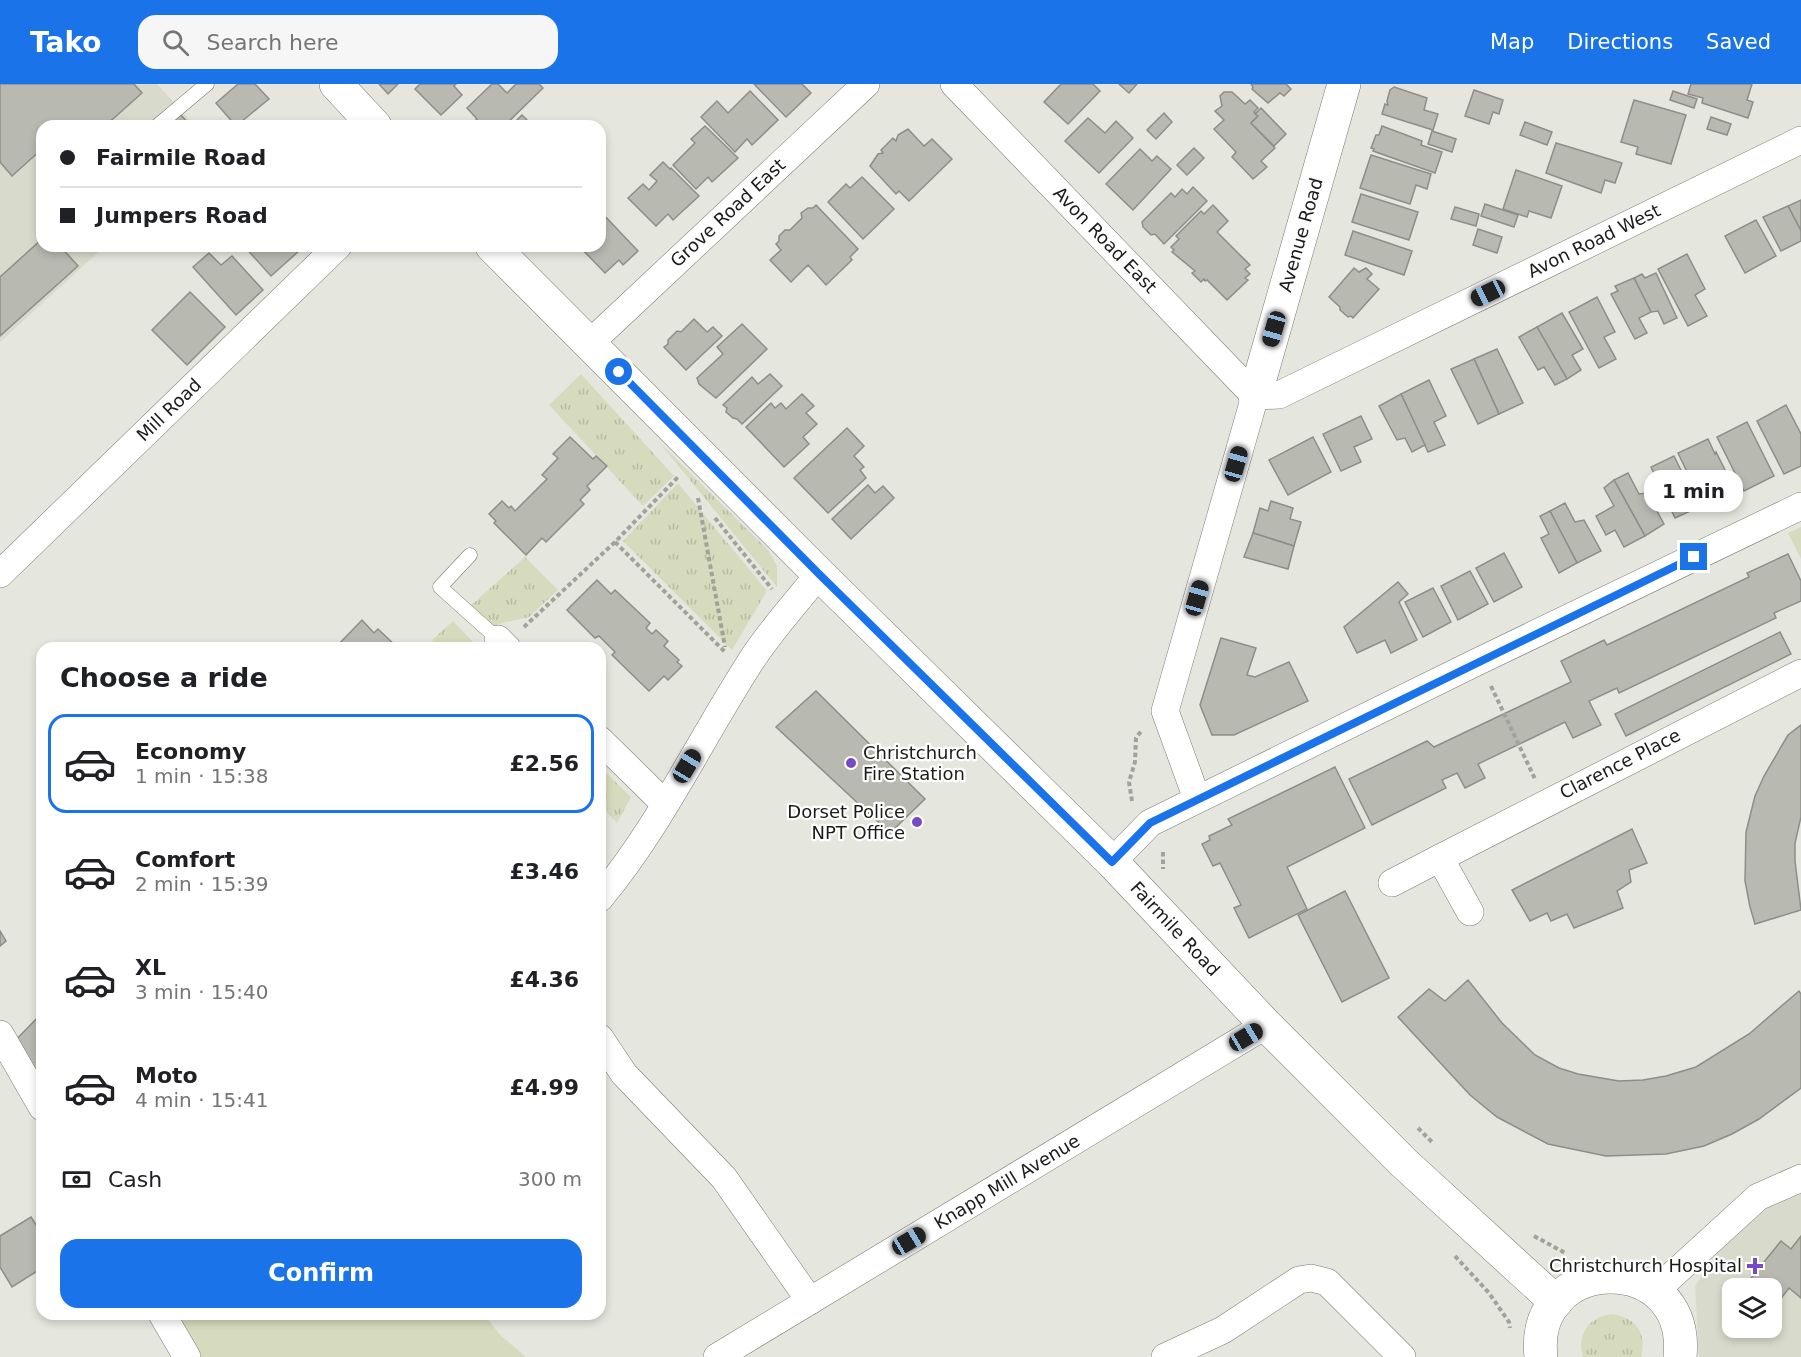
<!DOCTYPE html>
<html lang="en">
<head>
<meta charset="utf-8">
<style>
  :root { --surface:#fff; --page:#f6f6f6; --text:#202124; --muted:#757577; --line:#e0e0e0; --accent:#1a73e8 }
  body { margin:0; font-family:"DejaVu Sans",sans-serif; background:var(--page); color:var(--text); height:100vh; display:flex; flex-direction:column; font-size:22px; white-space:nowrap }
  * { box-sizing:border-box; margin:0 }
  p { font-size:20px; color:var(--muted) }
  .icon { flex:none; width:33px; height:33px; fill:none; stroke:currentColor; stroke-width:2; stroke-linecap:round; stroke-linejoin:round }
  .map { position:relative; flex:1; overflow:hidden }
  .details { position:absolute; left:36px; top:558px; width:570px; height:678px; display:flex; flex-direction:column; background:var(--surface); border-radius:18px; box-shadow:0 3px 9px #0003 }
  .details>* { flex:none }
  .banner { position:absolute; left:36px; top:36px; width:570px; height:132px; border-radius:18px; box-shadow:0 3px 9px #0003; display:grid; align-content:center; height:132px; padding:0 24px; background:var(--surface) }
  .buttons { position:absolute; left:1722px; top:1194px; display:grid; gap:12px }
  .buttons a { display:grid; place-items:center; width:60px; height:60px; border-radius:12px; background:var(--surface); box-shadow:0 3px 9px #0003; font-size:30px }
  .end { position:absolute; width:27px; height:27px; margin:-14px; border:8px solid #1a73e8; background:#fff; box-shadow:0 0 0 3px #fff }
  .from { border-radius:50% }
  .bubble { position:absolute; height:42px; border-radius:18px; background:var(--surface); box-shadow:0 3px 9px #0003; font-size:20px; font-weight:800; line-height:42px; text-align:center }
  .car { position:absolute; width:18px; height:36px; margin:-18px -9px; border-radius:8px; box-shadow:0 0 4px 2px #0007; background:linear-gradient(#222 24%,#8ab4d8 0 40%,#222 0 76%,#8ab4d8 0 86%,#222 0) }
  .banner b { display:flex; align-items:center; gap:21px; height:57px; font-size:22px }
  .banner b+b { border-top:2px solid var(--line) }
  .banner i { width:15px; height:15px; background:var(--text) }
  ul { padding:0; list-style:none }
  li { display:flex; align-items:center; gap:18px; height:99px; margin:0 12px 9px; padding:0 12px; border:3px solid transparent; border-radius:18px }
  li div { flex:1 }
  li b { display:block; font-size:22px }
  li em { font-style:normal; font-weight:800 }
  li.selected { border-color:var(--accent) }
  li>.icon { width:54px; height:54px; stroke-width:1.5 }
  h2 { padding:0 24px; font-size:27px; line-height:72px }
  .pay { display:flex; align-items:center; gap:15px; height:66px; padding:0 24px; font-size:22px }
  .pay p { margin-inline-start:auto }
  .primary-button { display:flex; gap:12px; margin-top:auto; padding:12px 24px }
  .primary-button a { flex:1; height:69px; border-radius:18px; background:var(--accent); color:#fff; font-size:24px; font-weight:800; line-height:69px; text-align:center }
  header { display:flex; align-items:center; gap:36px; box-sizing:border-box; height:84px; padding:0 30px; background:var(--accent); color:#fff }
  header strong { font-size:28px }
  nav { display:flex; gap:33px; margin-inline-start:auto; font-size:21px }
  .search { width:420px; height:54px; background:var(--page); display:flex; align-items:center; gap:15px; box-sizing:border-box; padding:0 21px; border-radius:18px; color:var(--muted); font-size:22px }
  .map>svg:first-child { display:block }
</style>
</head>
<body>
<header>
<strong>Tako</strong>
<div class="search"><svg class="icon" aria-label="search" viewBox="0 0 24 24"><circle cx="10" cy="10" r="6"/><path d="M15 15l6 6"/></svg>Search here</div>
<nav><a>Map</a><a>Directions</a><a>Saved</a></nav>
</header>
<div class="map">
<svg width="1801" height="1273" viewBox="0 0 1801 1273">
  <defs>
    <pattern id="grass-tufts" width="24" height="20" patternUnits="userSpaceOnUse" patternTransform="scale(1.5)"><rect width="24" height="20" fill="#d5dbbc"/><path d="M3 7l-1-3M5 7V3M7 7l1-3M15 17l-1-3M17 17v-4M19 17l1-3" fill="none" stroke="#b6bba1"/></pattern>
  </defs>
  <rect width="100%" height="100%" fill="#e5e7df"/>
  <g fill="#d8dbcc" fill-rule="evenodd">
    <polygon points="0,0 157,0 195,42 42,42 42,162 105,162 0,258"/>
    <path d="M1801,1096V1273H1699L1695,1202L1722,1162ZM1732,1204H1772V1244H1732Z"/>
  </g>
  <g fill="url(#grass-tufts)">
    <polygon points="581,290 674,392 643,422 549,321"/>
    <polygon points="659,358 768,466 777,482 777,503"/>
    <polygon points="678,399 767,507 732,566 623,457"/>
    <polygon points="525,473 558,506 529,533 502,539 490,546 468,524"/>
    <polygon points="453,537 475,560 470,564 439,564 432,556"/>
    <polygon points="600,683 631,713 617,739 600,721"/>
    <path d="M1612,1230C1636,1234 1647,1248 1641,1273H1583C1576,1250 1589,1233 1612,1230Z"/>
  </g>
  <g fill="#d5dbbc">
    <polygon points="1801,443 1801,475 1788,449"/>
    <polygon points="172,1230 484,1230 500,1251 526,1273 196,1273"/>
  </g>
  <g fill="#b8bab2" stroke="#8d8e87" stroke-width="1.5">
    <polygon points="0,0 134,0 142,9 105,42 42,42 42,65 12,92 0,78"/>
    <polygon points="238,0 255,0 269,15 236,42 216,19"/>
    <polygon points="379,0 398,0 388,10"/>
    <polygon points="420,0 456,0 454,2 462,11 441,31 415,5"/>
    <polygon points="492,0 498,0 507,9 516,0 539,0 543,4 504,42 469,42 477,35 467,24"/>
    <polygon points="754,0 802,0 811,9 786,33"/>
    <polygon points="1061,0 1093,0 1100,7 1068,40 1044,18"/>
    <polygon points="1119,0 1137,0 1129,9"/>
    <polygon points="1251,0 1286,0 1291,5 1284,12 1280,9 1268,19 1252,5 1253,3"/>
    <polygon points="1691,0 1752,0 1747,16 1753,18 1748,34 1702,19 1703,14 1688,10"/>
    <polygon points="1394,3 1427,14 1424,26 1438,30 1433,46 1382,30 1385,20 1388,21 1387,17 1390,6"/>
    <polygon points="1474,6 1503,16 1499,30 1493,28 1489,40 1465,32"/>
    <polygon points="750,7 778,36 752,61 747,55 735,68 701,33 717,17 728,29"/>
    <polygon points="1673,7 1697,15 1694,24 1670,16"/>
    <polygon points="1224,8 1232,8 1245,20 1250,16 1258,24 1254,28 1258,32 1251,39 1275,64 1261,77 1267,83 1253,95 1232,73 1236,68 1214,45 1224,36 1215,27 1222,22 1220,12"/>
    <polygon points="1634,16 1686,31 1671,80 1636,70 1638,63 1621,58"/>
    <polygon points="1261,24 1286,50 1274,62 1251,39 1258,32 1255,30"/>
    <polygon points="178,28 191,42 162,42"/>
    <polygon points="1164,29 1172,38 1156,55 1147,46"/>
    <polygon points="522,31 532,41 511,42"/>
    <polygon points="1711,33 1731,40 1727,51 1707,45"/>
    <polygon points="1088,34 1105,49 1116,37 1133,54 1099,89 1065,57"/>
    <polygon points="1525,38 1552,48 1547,61 1520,51"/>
    <polygon points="705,42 738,74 712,98 708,93 696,105 673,81 695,59 691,55"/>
    <polygon points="1382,42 1422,57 1421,61 1442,68 1435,89 1373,67 1374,65 1371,64 1376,51 1379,51"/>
    <polygon points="908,45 924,62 932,55 952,75 909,117 899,107 896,110 870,82 878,70 883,69 881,66 893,54 896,57 898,51"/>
    <polygon points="1432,47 1456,55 1452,68 1428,60"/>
    <polygon points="1556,59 1622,79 1615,99 1605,96 1601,109 1546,89"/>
    <polygon points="1194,64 1204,74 1187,91 1177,81"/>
    <polygon points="1140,65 1152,77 1157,72 1171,85 1133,126 1106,100"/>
    <polygon points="1371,71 1431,90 1427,105 1416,101 1410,120 1360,104"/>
    <polygon points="663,78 670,85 671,84 699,112 673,136 668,130 656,142 628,114 643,100 649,106 657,97 650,91"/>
    <polygon points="1516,86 1562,102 1551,134 1529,127 1527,133 1503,125"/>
    <polygon points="862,93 894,125 863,155 828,118 846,100 850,104"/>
    <polygon points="1193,103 1207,117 1164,160 1155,150 1151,151 1143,143 1142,138 1171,109 1175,113 1182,105 1187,110"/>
    <polygon points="1361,110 1418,128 1409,156 1352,138"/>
    <polygon points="1801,116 1801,147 1788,122"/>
    <polygon points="1485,120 1518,131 1514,143 1481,132"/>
    <polygon points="816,121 858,165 850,173 852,176 826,201 808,181 791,198 770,176 781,166 776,160 779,157 779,152 785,146 790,146 802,134 801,129 808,124 813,124"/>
    <polygon points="1213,121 1228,137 1217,148 1250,181 1245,185 1250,190 1245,194 1248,196 1227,216 1207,196 1205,197 1204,195 1201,198 1192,189 1195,187 1172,168 1174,166 1171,163 1179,155 1176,152 1201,127 1204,130"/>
    <polygon points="1788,122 1801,147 1801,157 1781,167 1763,133"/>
    <polygon points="1455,123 1479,130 1476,142 1451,135"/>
    <polygon points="600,127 638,167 623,181 619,176 605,189 579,162 600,162"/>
    <polygon points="1756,136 1776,172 1745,189 1725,152"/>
    <polygon points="1478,145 1502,153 1497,169 1473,161"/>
    <polygon points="1353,147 1412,167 1404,191 1345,171"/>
    <polygon points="42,155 42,162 60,162 78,182 0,252 0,193"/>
    <polygon points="244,162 295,162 299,167 271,192"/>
    <polygon points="209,169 221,181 232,172 263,206 236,231 193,183"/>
    <polygon points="1687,170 1705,205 1695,211 1707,232 1688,242 1658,185"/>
    <polygon points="1354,184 1359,188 1366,184 1372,190 1367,195 1379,205 1353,234 1351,232 1348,233 1340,226 1340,223 1329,213"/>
    <polygon points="1656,189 1677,234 1664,240 1658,227 1651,228 1634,194 1642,190 1645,194"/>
    <polygon points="1634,194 1651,228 1639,234 1647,249 1635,255 1611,210 1618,207 1615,202"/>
    <polygon points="190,208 225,243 187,281 152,246"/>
    <polygon points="1597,213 1615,248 1604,253 1616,275 1599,284 1569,228"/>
    <polygon points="1562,229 1583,265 1572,271 1581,286 1567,295 1537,243"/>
    <polygon points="694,235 707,248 713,243 722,252 686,286 664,263 668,260 668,256 677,247 681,248"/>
    <polygon points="742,240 767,265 716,314 699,300 697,294 723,270 717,263"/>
    <polygon points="1537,243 1567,295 1555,301 1544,283 1538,286 1519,253"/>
    <polygon points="1497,265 1523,319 1499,330 1474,275"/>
    <polygon points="1474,275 1499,330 1478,340 1451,285"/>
    <polygon points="770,290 782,302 742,340 737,335 733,334 726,328 727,324 723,321 752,293 758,300"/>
    <polygon points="1429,296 1446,332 1434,338 1445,361 1428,368 1401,310"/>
    <polygon points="802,310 814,322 806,329 817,340 803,353 809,360 784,383 746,343 771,319 775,324 781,319 786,325"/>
    <polygon points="1401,310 1425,361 1412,368 1405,354 1397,356 1379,322"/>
    <polygon points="1786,321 1801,350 1801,382 1784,390 1757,337"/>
    <polygon points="1361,332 1372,355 1354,363 1361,378 1341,387 1323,350"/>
    <polygon points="1747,338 1774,392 1744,407 1717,353"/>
    <polygon points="847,344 864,362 854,372 864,383 860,386 866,394 828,429 794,394"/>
    <polygon points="570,353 593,375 596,372 607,382 587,402 590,406 580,416 584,420 546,458 542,454 526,471 494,439 496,437 489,430 502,417 509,424 511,422 515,427 547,395 542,391 558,374 553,370"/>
    <polygon points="1313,353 1331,388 1288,411 1269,376"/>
    <polygon points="1708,355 1715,370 1716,368 1736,408 1704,423 1678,369"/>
    <polygon points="1674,372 1699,423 1675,434 1651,383"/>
    <polygon points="1628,389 1639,410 1647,409 1664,440 1645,452 1614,396"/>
    <polygon points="1614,396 1645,452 1624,463 1615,446 1606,451 1596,432 1614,422 1604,404"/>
    <polygon points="868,401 875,409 883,402 894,414 851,455 832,435"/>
    <polygon points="1271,417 1293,424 1290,435 1301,438 1294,462 1253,449 1260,424 1268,427"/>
    <polygon points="1565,419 1575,438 1584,436 1601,467 1577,479 1550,427"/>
    <polygon points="1550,427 1577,479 1559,489 1541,454 1549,450 1540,432"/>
    <polygon points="1253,449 1294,462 1288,485 1244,473"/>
    <polygon points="1504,469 1522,503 1494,518 1476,484"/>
    <polygon points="1788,470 1801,497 1801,517 1774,529 1776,534 1619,609 1617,604 1589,617 1601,641 1573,654 1565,638 1478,680 1485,694 1465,704 1457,689 1442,696 1446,704 1372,741 1349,695 1427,657 1434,663 1571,598 1561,577 1604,556 1607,561 1749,493 1747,489"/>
    <polygon points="1470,487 1488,520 1458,536 1441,502"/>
    <polygon points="597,496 611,510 615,506 650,539 646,544 652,550 656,546 668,557 664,562 679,576 677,578 682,582 668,596 664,592 649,607 612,571 615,568 599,552 595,554 567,526"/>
    <polygon points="1398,498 1408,510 1399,518 1417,556 1391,569 1385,556 1357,569 1344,543"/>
    <polygon points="1433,504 1451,538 1423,553 1405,518"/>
    <polygon points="362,536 374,549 378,545 398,564 335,564"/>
    <polygon points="1780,548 1791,570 1626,652 1615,630"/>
    <polygon points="1221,554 1256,564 1247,591 1255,593 1289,578 1308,617 1234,651 1212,651 1200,621"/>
    <polygon points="816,607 925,715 890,749 776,643"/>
    <polygon points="1801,641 1801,733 1795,759 1795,777 1801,826 1755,840 1750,823 1745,797 1746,748 1755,712 1764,692 1788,651"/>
    <polygon points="1335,683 1365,744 1287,783 1307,825 1249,854 1234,824 1241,821 1220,779 1213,782 1202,760 1210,756 1209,752 1232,741 1228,735"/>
    <polygon points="1632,745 1647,779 1629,786 1631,798 1617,807 1623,824 1574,844 1567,830 1551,837 1547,829 1530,837 1512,806"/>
    <polygon points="1345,807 1389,894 1342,918 1298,831"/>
    <polygon points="0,847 6,857 0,862"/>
    <polygon points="1468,896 1502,939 1535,971 1559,984 1578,990 1619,997 1643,996 1666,992 1696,983 1749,950 1799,907 1801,910 1801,1004 1759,1035 1732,1050 1704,1062 1666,1070 1606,1072 1548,1060 1497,1033 1470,1011 1398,933 1429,905 1445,917"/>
    <polygon points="42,929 42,991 41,993 10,962"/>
    <polygon points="31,1133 42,1150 42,1184 12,1203 0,1183 0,1152"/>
    <polygon points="1801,1152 1801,1214 1789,1204 1772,1226 1772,1204 1743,1204 1781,1157 1791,1165"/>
    <polygon points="1732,1217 1732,1234 1725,1228"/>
    <polygon points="1745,1244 1758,1244 1753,1250"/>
  </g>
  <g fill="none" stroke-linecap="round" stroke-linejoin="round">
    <defs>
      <g id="service">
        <polyline points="157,42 207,0"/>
        <polyline points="470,471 440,503 498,555"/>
      </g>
      <g id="minor">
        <polyline points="954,0 1255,312"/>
        <polyline points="590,259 866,0"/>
        <polyline points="1255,312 1279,311 1801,56"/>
        <polyline points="0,490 338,162"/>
        <polyline points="498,555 507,564"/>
        <polyline points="600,656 665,720"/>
        <polyline points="1197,715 1165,627 1255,312"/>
        <polyline points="1112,778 1150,739 1479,577 1801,422"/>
        <polyline points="1392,799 1440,774"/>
        <path d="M600,814C660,742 700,656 751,577C770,547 796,519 819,490"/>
        <polyline points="1470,828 1440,774 1801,589"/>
        <polyline points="0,950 42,1023"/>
        <polyline points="600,954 624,990 724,1094 810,1217"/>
        <polyline points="1655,1207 1758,1113 1801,1094"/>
        <polyline points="162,1230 187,1273"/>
        <polyline points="717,1273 1266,941"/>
        <polyline points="1165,1273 1223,1246 1299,1196 1311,1194 1327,1198 1402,1273"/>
      </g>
      <polyline id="tertiary" points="1255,312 1344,0"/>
      <g id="secondary">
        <polyline points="336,0 375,42"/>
        <polyline points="492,162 819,490 1112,778 1266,941 1404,1079 1556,1218"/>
        <path d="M1541,1273C1529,1168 1691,1165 1680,1273"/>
      </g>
    </defs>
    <use href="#service" stroke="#797a73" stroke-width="15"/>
    <use href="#minor" stroke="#797a73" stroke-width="28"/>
    <use href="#tertiary" stroke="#797a73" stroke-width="34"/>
    <use href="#secondary" stroke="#797a73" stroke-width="34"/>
    <g stroke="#a0a29b" stroke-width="4" stroke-dasharray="4.5 3" stroke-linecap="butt">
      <polyline points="698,414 725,563"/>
      <polyline points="715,434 772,505"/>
      <polyline points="615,458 725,568"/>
      <polyline points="524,543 615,458 678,393"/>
      <polyline points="1491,602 1535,695"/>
      <polyline points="1132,717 1129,698 1135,678 1136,654 1142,646"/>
      <polyline points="1163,768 1163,785"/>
      <polyline points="1418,1044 1432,1058"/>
      <polyline points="1534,1152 1567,1170"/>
      <polyline points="1455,1172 1489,1209 1509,1238 1510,1244"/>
    </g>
    <use href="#service" stroke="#fff" stroke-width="14"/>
    <use href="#minor" stroke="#fff" stroke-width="27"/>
    <use href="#tertiary" stroke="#fff" stroke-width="33"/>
    <use href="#secondary" stroke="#fff" stroke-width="33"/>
  </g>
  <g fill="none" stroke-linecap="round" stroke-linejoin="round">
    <polyline stroke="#1a73e8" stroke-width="8" points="619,288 819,490 1112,778 1150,739 1694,473"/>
  </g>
  <g fill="#774bc4" stroke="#fff" stroke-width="2">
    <circle cx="851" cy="679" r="6"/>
    <circle cx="917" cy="738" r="6"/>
    <path d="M1752 1173h6v6h6v6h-6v6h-6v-6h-6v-6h6z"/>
  </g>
  <g text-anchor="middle" stroke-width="4.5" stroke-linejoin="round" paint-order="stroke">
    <g font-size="18" fill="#1b1c19" stroke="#fff">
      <text transform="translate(728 129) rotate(-43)" y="6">Grove Road East</text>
      <text transform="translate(1301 151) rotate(-74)" y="6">Avenue Road</text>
      <text transform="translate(1105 156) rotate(46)" y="6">Avon Road East</text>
      <text transform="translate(1594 157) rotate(-26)" y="6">Avon Road West</text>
      <text transform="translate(169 326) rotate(-44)" y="6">Mill Road</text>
      <text transform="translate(1620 680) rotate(-27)" y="6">Clarence Place</text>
      <text transform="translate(1175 845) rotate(47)" y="6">Fairmile Road</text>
      <text transform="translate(1007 1098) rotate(-31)" y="6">Knapp Mill Avenue</text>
    </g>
    <g font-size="18" fill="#1b1c19" stroke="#fff" text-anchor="end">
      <text x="863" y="675" text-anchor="start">Christchurch<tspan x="863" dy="21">Fire Station</tspan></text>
      <text x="905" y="734">Dorset Police<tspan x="905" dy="21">NPT Office</tspan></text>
      <text x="1742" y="1188">Christchurch Hospital</text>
    </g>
  </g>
</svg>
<div class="buttons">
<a><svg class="icon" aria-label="layers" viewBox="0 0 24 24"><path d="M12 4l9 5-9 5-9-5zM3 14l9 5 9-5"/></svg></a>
</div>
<i class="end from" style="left:619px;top:288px"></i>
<i class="end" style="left:1694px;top:473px"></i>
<div class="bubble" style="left:1644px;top:386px;width:99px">1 min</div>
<i class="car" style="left:1488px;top:209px;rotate:244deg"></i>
<i class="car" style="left:1274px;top:245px;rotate:196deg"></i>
<i class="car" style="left:1236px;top:380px;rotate:16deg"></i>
<i class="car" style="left:1197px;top:514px;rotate:16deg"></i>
<i class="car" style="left:687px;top:682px;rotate:31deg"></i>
<i class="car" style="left:1246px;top:953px;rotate:59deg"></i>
<i class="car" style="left:909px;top:1157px;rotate:59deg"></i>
<div class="banner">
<b><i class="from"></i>Fairmile Road</b>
<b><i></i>Jumpers Road</b>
</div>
<section class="details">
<h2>Choose a ride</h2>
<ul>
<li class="selected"><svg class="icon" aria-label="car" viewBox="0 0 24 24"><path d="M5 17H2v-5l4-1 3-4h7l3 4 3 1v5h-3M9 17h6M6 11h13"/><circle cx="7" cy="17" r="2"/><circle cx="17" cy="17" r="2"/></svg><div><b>Economy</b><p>1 min · 15:38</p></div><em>£2.56</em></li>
<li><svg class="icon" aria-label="car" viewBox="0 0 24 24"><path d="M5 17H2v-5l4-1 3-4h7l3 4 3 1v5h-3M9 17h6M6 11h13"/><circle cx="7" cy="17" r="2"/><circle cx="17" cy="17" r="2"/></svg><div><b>Comfort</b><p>2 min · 15:39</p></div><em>£3.46</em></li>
<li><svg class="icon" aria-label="car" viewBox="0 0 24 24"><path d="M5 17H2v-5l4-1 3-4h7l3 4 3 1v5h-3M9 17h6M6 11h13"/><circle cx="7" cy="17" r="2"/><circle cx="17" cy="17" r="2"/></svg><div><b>XL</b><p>3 min · 15:40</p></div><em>£4.36</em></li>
<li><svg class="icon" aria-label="car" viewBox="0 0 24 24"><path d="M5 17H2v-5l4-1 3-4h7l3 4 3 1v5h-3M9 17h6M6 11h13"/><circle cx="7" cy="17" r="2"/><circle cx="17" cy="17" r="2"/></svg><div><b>Moto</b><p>4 min · 15:41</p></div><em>£4.99</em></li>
</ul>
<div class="pay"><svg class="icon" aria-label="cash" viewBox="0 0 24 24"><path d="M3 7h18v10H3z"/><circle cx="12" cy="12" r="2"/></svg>Cash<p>300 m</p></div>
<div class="primary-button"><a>Confirm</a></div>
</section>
</div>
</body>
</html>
